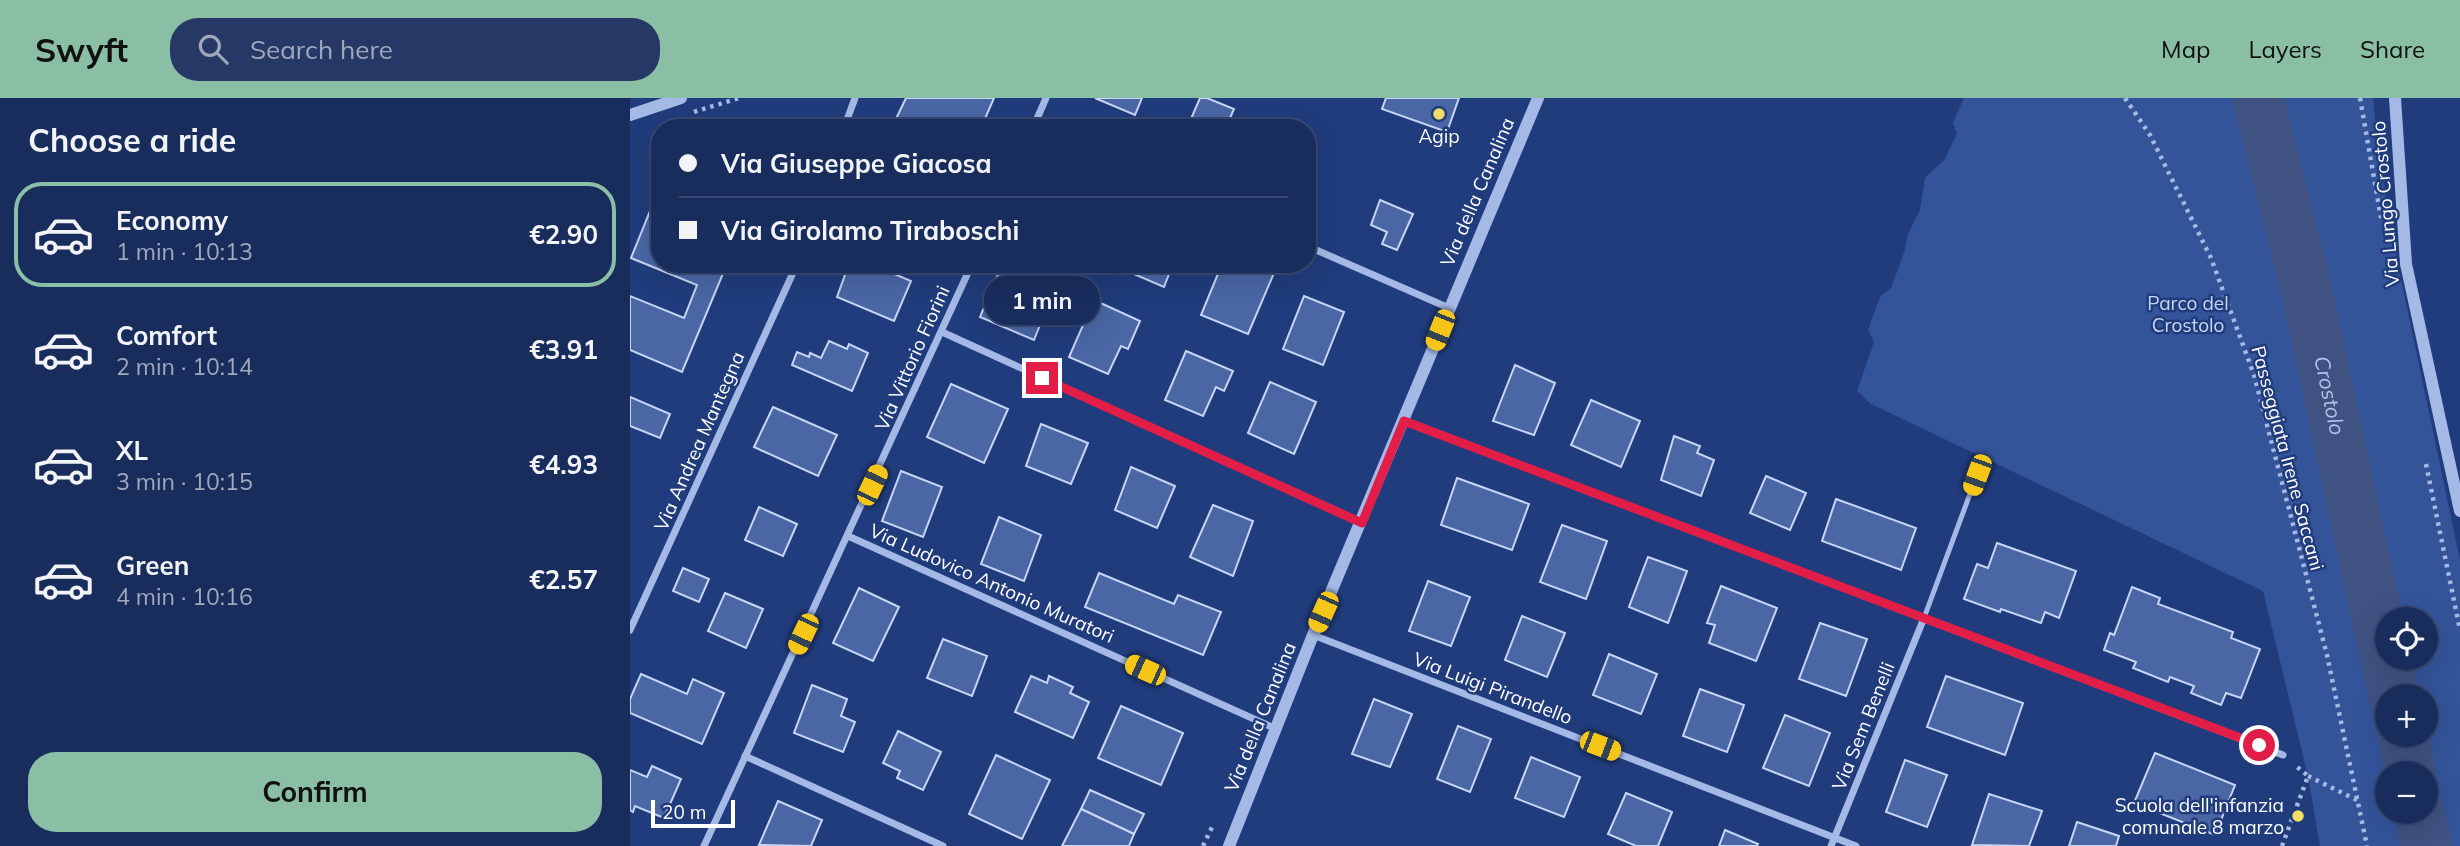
<!DOCTYPE html>
<html lang="en">
<head>
<meta charset="utf-8">
<style>
  :root { --surface:#192d5d; --page:#263966; --text:#f1f3f6; --muted:#9fa8bc; --line:#374972; --accent:#8abfa5 }
  body { margin:0; font-family:Mulish,sans-serif; background:var(--page); color:var(--text); height:100vh; display:flex; flex-direction:column; font-size:26px; white-space:nowrap }
  * { box-sizing:border-box; margin:0 }
  p { font-size:23px; color:var(--muted) }
  .icon { flex:none; width:38px; height:38px; fill:none; stroke:currentColor; stroke-width:2; stroke-linecap:round; stroke-linejoin:round }
  .map { position:relative; flex:1; overflow:hidden }
  .drawer { display:flex; flex-direction:column; background:var(--surface); width:630px }
  .drawer>* { flex:none }
  .banner { position:absolute; left:21px; top:21px; width:665px; height:154px; border-radius:28px; box-shadow:0 7px 28px #0002,0 0 0 2px var(--line); display:grid; align-content:center; height:154px; padding:0 28px; background:var(--surface) }
  .controls { position:absolute; left:1745px; top:509px; display:grid; gap:14px }
  .controls a { display:grid; place-items:center; width:63px; height:63px; border-radius:50%; background:var(--surface); box-shadow:0 7px 28px #0002,0 0 0 2px var(--line); font-size:35px }
  .scale { position:absolute; left:21px; bottom:18px; width:84px; box-sizing:border-box; padding-left:7px; border:4px solid #fff; border-top:0; font-size:19px; line-height:24px; white-space:nowrap; color:#fff; -webkit-text-stroke:5px #213c7c; paint-order:stroke }
  .end { position:absolute; width:32px; height:32px; margin:-16px; border:9px solid #e11d48; background:#fff; box-shadow:0 0 0 4px #fff }
  .from { border-radius:50% }
  .bubble { position:absolute; height:49px; border-radius:24px; background:var(--surface); box-shadow:0 7px 28px #0002,0 0 0 2px var(--line); font-size:23px; font-weight:700; line-height:49px; text-align:center }
  .car { position:absolute; width:21px; height:42px; margin:-21px -10px; border-radius:9px; box-shadow:0 0 5px 2px #0007; background:linear-gradient(#f5c518 24%,#345 0 40%,#f5c518 0 76%,#345 0 86%,#f5c518 0) }
  .banner b { display:flex; align-items:center; gap:24px; height:66px; font-size:26px }
  .banner b+b { border-top:2px solid var(--line) }
  .banner i { width:18px; height:18px; background:var(--text) }
  ul { padding:0; list-style:none }
  li { display:flex; align-items:center; gap:21px; height:105px; margin:0 14px 10px; padding:0 14px; border:4px solid transparent; border-radius:28px }
  li div { flex:1 }
  li b { display:block; font-size:26px }
  li em { font-style:normal; font-weight:700 }
  li.on { border-color:var(--accent) }
  li>.icon { width:63px; height:63px; stroke-width:1.5 }
  h2 { padding:0 28px; font-size:32px; line-height:84px }
  .cta { display:flex; gap:14px; margin-top:auto; padding:14px 28px }
  .cta a { flex:1; height:80px; border-radius:28px; background:var(--accent); color:#111; font-size:28px; font-weight:700; line-height:80px; text-align:center }
  header { display:flex; align-items:center; gap:42px; box-sizing:border-box; height:98px; padding:0 35px; background:var(--accent); color:#111 }
  header strong { font-size:33px }
  nav { display:flex; gap:38px; margin-inline-start:auto; font-size:24px }
  .search { width:490px; height:63px; background:var(--page); display:flex; align-items:center; gap:18px; box-sizing:border-box; padding:0 24px; border-radius:28px; color:var(--muted); font-size:26px }
  main { display:flex; flex:1; min-height:0 }
  .map>svg:first-child { display:block }
</style>
</head>
<body>
<header>
<strong>Swyft</strong>
<div class="search"><svg class="icon" aria-label="search" viewBox="0 0 24 24"><circle cx="10" cy="10" r="6"/><path d="M15 15l6 6"/></svg>Search here</div>
<nav><a>Map</a><a>Layers</a><a>Share</a></nav>
</header>
<main>
<section class="drawer">
<h2>Choose a ride</h2>
<ul>
<li class="on"><svg class="icon" aria-label="car" viewBox="0 0 24 24"><path d="M5 17H2v-5l4-1 3-4h7l3 4 3 1v5h-3M9 17h6M6 11h13"/><circle cx="7" cy="17" r="2"/><circle cx="17" cy="17" r="2"/></svg><div><b>Economy</b><p>1 min · 10:13</p></div><em>€2.90</em></li>
<li><svg class="icon" aria-label="car" viewBox="0 0 24 24"><path d="M5 17H2v-5l4-1 3-4h7l3 4 3 1v5h-3M9 17h6M6 11h13"/><circle cx="7" cy="17" r="2"/><circle cx="17" cy="17" r="2"/></svg><div><b>Comfort</b><p>2 min · 10:14</p></div><em>€3.91</em></li>
<li><svg class="icon" aria-label="car" viewBox="0 0 24 24"><path d="M5 17H2v-5l4-1 3-4h7l3 4 3 1v5h-3M9 17h6M6 11h13"/><circle cx="7" cy="17" r="2"/><circle cx="17" cy="17" r="2"/></svg><div><b>XL</b><p>3 min · 10:15</p></div><em>€4.93</em></li>
<li><svg class="icon" aria-label="car" viewBox="0 0 24 24"><path d="M5 17H2v-5l4-1 3-4h7l3 4 3 1v5h-3M9 17h6M6 11h13"/><circle cx="7" cy="17" r="2"/><circle cx="17" cy="17" r="2"/></svg><div><b>Green</b><p>4 min · 10:16</p></div><em>€2.57</em></li>
</ul>
<div class="cta"><a>Confirm</a></div>
</section>
<div class="map">
<svg width="1830" height="748" viewBox="0 0 1830 748">
  <rect width="100%" height="100%" fill="#213c7c"/>
  <path fill="#34549a" fill-rule="evenodd" d="M1334,0H1743L1748,52L1765,153L1830,462V748H1690L1678,678L1633,493L1241,306L1227,293L1244,244L1238,232L1250,199L1261,190L1274,155L1278,136L1290,112L1295,80L1315,61L1327,35L1323,25ZM1757,522H1796V560H1757ZM1757,598H1796V637H1757ZM1757,676H1796V714H1757Z"/>
  <g fill="none" stroke-linecap="round" stroke-linejoin="round">
    <g stroke="#3f5282" stroke-width="51">
      <path id="s1" d="M1628,0L1675,185L1764,598"/>
      <polyline points="1773,637 1781,676"/>
      <polyline points="1789,714 1797,748"/>
    </g>
  </g>
  <g fill="#4a66a5" stroke="#c8d6f5" stroke-width="2">
    <polygon points="276,0 364,0 351,30 275,30 264,25"/>
    <polygon points="465,0 512,0 505,17"/>
    <polygon points="570,0 577,0 604,11 597,27 604,30 557,30"/>
    <polygon points="756,0 829,0 817,34 752,11"/>
    <polygon points="750,102 783,116 767,152 752,146 757,134 741,127"/>
    <polygon points="22,108 30,111 30,166 97,166 52,274 0,252 0,198 54,220 67,187 1,160"/>
    <polygon points="219,166 241,166 281,183 264,223 207,199"/>
    <polygon points="494,166 551,166 548,174 541,171 534,189 492,171"/>
    <polygon points="592,166 623,166 644,175 618,236 571,217"/>
    <polygon points="369,174 422,197 404,242 350,219"/>
    <polygon points="674,198 714,214 693,267 653,251"/>
    <polygon points="464,202 510,223 498,251 491,248 478,276 439,259"/>
    <polygon points="199,243 217,251 219,246 238,255 222,293 162,267 167,254 179,259 180,255 191,260"/>
    <polygon points="556,253 603,273 594,293 586,289 573,318 535,302"/>
    <polygon points="885,267 925,285 904,337 863,323"/>
    <polygon points="640,284 686,304 664,356 618,335"/>
    <polygon points="321,286 378,311 354,365 297,339"/>
    <polygon points="0,299 40,316 30,340 0,328"/>
    <polygon points="961,302 1010,323 991,369 941,347"/>
    <polygon points="143,309 207,337 188,378 124,349"/>
    <polygon points="411,326 458,345 441,386 396,368"/>
    <polygon points="1044,338 1070,348 1067,355 1084,362 1071,398 1031,382"/>
    <polygon points="501,369 545,388 527,430 485,412"/>
    <polygon points="271,373 312,389 293,439 252,423"/>
    <polygon points="1136,378 1176,395 1160,432 1120,415"/>
    <polygon points="827,380 899,406 882,452 811,427"/>
    <polygon points="1206,401 1286,430 1271,472 1192,443"/>
    <polygon points="583,407 623,423 603,478 560,459"/>
    <polygon points="129,409 167,426 153,458 115,442"/>
    <polygon points="369,419 411,437 394,483 351,466"/>
    <polygon points="932,427 977,443 956,501 910,484"/>
    <polygon points="1367,445 1446,473 1429,520 1415,514 1411,525 1371,511 1370,514 1334,501 1347,466 1358,470"/>
    <polygon points="1018,459 1057,473 1038,525 999,509"/>
    <polygon points="53,470 79,481 69,504 43,493"/>
    <polygon points="469,475 544,506 548,497 591,514 573,557 455,509"/>
    <polygon points="798,483 840,499 821,548 779,533"/>
    <polygon points="1091,488 1147,510 1126,563 1079,545 1085,527 1077,525"/>
    <polygon points="1502,489 1530,500 1528,506 1603,534 1601,540 1630,551 1611,600 1596,595 1591,607 1561,595 1564,588 1540,579 1538,584 1503,570 1506,564 1474,552 1480,535 1484,537"/>
    <polygon points="229,490 269,509 243,563 203,545"/>
    <polygon points="95,495 133,511 116,550 78,533"/>
    <polygon points="892,518 935,535 917,579 875,562"/>
    <polygon points="1190,525 1237,541 1216,598 1169,581"/>
    <polygon points="313,541 357,558 342,598 297,580"/>
    <polygon points="979,556 1027,576 1011,616 963,597"/>
    <polygon points="11,576 57,596 63,581 94,595 72,646 0,615 0,601"/>
    <polygon points="401,578 417,585 419,578 443,589 440,595 459,604 443,640 385,614"/>
    <polygon points="1316,578 1393,605 1375,657 1297,629"/>
    <polygon points="182,587 217,601 211,618 225,624 213,654 164,635"/>
    <polygon points="1070,591 1114,607 1097,654 1053,638"/>
    <polygon points="744,601 782,616 760,669 722,656"/>
    <polygon points="491,608 553,635 531,687 468,660"/>
    <polygon points="1155,617 1200,635 1179,688 1133,670"/>
    <polygon points="828,628 861,641 840,694 807,681"/>
    <polygon points="268,633 311,654 293,692 267,680 270,673 253,665"/>
    <polygon points="1525,655 1605,687 1585,737 1504,705"/>
    <polygon points="366,657 420,682 392,741 339,716"/>
    <polygon points="901,659 950,679 934,719 885,700"/>
    <polygon points="1275,662 1317,677 1297,729 1256,714"/>
    <polygon points="22,668 51,681 34,720 5,708 3,714 0,712 0,672 17,679"/>
    <polygon points="460,692 514,716 504,736 451,711"/>
    <polygon points="996,695 1042,714 1028,748 1006,748 978,736"/>
    <polygon points="1359,696 1412,713 1399,748 1342,747"/>
    <polygon points="148,703 192,722 181,748 129,747"/>
    <polygon points="451,711 504,736 499,748 432,748"/>
    <polygon points="1447,724 1489,738 1486,748 1439,748"/>
    <polygon points="1095,732 1128,746 1127,748 1089,748"/>
  </g>
  <g fill="none" stroke-linecap="round" stroke-linejoin="round">
    <g stroke="#a4b9e6" stroke-width="4.5" stroke-dasharray="3.5 5" stroke-linecap="butt">
      <polyline points="1495,0 1520,37 1581,160 1624,277 1697,557 1737,748"/>
      <polyline points="1730,0 1751,120"/>
      <polyline points="64,14 109,0"/>
      <polyline points="1796,366 1830,532"/>
      <polyline points="1678,678 1727,702"/>
      <polyline points="573,748 584,725"/>
      <polyline points="1652,748 1678,678 1666,668"/>
    </g>
    <polyline stroke="#a4b9e6" stroke-width="5" points="1294,520 1347,377"/>
    <g stroke="#a4b9e6" stroke-width="7">
      <polyline points="214,30 225,0"/>
      <polyline points="403,30 416,0"/>
      <polyline points="677,148 819,210"/>
      <polyline points="312,234 731,425"/>
      <polyline points="774,323 1653,657"/>
      <polyline points="218,438 646,631"/>
      <polyline points="0,532 167,166"/>
      <polyline points="683,537 1226,748"/>
      <polyline points="115,658 313,748"/>
      <polyline points="74,748 342,166"/>
      <polyline points="1201,748 1294,520"/>
    </g>
    <g stroke="#a4b9e6" stroke-width="12">
      <polyline points="1765,0 1776,166 1830,413"/>
      <polyline points="0,17 51,0"/>
      <polyline points="599,748 683,537 908,0"/>
    </g>
  </g>
  <g fill="none" stroke-linecap="round" stroke-linejoin="round">
    <polyline stroke="#e11d48" stroke-width="9" points="412,280 732,425 774,323 1629,647"/>
  </g>
  <g fill="#f2dd66" stroke="#213c7c" stroke-width="2.5">
    <circle cx="809" cy="16" r="7"/>
    <circle cx="1668" cy="718" r="7"/>
  </g>
  <g text-anchor="middle" stroke-width="5" stroke-linejoin="round" paint-order="stroke">
    <g font-size="19" fill="#fff" stroke="#213c7c">
      <text x="809" y="45">Agip</text>
      <text x="1654" y="714" text-anchor="end">Scuola dell'infanzia<tspan x="1654" dy="22">comunale 8 marzo</tspan></text>
    </g>
    <g font-size="19" fill="#fff" stroke="#213c7c">
      <text transform="translate(847 94) rotate(-67)" y="7">Via della Canalina</text>
      <text transform="translate(1755 106) rotate(-95)" y="7">Via Lungo Crostolo</text>
      <text transform="translate(282 260) rotate(-66)" y="7">Via Vittorio Fiorini</text>
      <text transform="translate(69 343) rotate(-66)" y="7">Via Andrea Mantegna</text>
      <text transform="translate(1658 360) rotate(75)" y="7">Passeggiata Irene Saccani</text>
      <text transform="translate(362 485) rotate(24)" y="7">Via Ludovico Antonio Muratori</text>
      <text transform="translate(863 590) rotate(21)" y="7">Via Luigi Pirandello</text>
      <text transform="translate(630 619) rotate(-68)" y="7">Via della Canalina</text>
      <text transform="translate(1233 628) rotate(-68)" y="7">Via Sem Benelli</text>
    </g>
    <g font-size="19" fill="#c8d6f5" stroke="#213c7c">
      <text x="1558" y="212">Parco del<tspan x="1558" dy="22">Crostolo</tspan></text>
    </g>
    <g font-size="21" font-style="italic" fill="#b0c3ee" stroke="#213c7c">
      <text dy="7" stroke="none"><textPath href="#s1" startOffset="306">Crostolo</textPath></text>
    </g>
  </g>
</svg>
<div class="controls">
<a><svg class="icon" aria-label="locate" viewBox="0 0 24 24"><circle cx="12" cy="12" r="6"/><path d="M12 2v4M12 18v4M2 12h4M18 12h4"/></svg></a>
<a>+</a>
<a>−</a>
</div>
<div class="scale">20 m</div>
<i class="end from" style="left:1629px;top:647px"></i>
<i class="end" style="left:412px;top:280px"></i>
<div class="bubble" style="left:354px;top:178px;width:116px">1 min</div>
<i class="car" style="left:810px;top:232px;rotate:202deg"></i>
<i class="car" style="left:1347px;top:377px;rotate:200deg"></i>
<i class="car" style="left:242px;top:387px;rotate:25deg"></i>
<i class="car" style="left:693px;top:514px;rotate:204deg"></i>
<i class="car" style="left:173px;top:536px;rotate:205deg"></i>
<i class="car" style="left:515px;top:572px;rotate:294deg"></i>
<i class="car" style="left:970px;top:648px;rotate:111deg"></i>
<div class="banner">
<b><i class="from"></i>Via Giuseppe Giacosa</b>
<b><i></i>Via Girolamo Tiraboschi</b>
</div>
</div>
</main>
</body>
</html>
